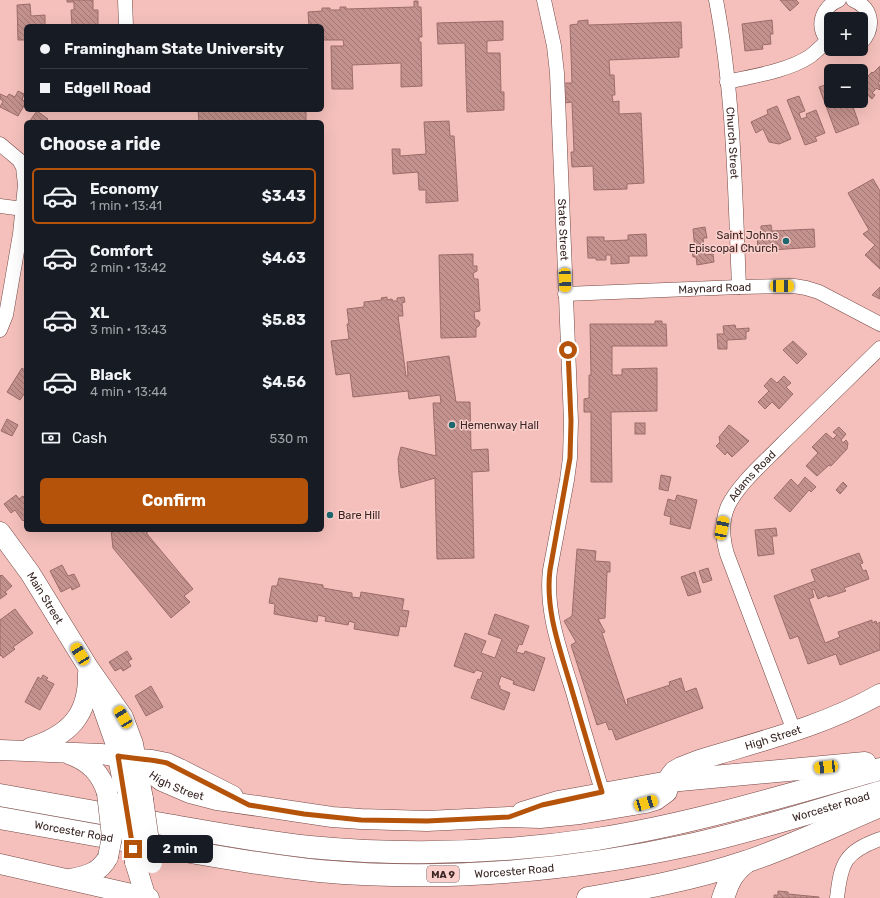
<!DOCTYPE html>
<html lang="en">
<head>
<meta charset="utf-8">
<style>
  :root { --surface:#171b24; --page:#20242c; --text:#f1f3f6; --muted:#9ea1a6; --line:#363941; --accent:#b45309 }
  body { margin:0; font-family:Rubik,sans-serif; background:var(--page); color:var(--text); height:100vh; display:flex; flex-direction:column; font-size:15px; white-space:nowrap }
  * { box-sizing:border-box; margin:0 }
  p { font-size:13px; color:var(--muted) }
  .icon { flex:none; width:22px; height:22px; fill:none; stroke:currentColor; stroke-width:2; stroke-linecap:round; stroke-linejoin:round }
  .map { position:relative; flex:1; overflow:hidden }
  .drawer { position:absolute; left:24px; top:120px; width:300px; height:412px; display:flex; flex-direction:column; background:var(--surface); border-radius:6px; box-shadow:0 4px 16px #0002 }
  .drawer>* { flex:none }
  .hud { position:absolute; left:24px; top:24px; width:300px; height:88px; border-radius:6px; box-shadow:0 4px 16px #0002; display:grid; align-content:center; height:88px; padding:0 16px; background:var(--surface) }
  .buttons { position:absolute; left:824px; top:12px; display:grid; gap:8px }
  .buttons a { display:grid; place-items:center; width:44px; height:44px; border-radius:6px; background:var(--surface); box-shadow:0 4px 16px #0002; font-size:20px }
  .end { position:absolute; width:18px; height:18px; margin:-9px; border:5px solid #b45309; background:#fff; box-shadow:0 0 0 2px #fff }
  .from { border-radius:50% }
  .bubble { position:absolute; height:28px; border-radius:6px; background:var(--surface); box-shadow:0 4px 16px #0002; font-size:13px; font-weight:700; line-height:28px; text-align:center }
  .car { position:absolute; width:12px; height:24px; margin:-12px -6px; border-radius:5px; box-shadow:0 0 3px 1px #0007; background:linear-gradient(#f5c518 24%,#345 0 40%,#f5c518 0 76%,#345 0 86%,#f5c518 0) }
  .hud b { display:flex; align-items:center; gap:14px; height:38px; font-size:15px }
  .hud b+b { border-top:1px solid var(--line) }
  .hud i { width:10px; height:10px; background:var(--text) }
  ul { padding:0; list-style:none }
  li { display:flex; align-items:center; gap:12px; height:56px; margin:0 8px 6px; padding:0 8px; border:2px solid transparent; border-radius:6px }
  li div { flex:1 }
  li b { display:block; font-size:15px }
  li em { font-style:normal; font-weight:700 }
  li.selected { border-color:var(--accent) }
  li>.icon { width:36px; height:36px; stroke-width:1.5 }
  h2 { padding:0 16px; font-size:18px; line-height:48px }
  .pay { display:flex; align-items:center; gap:10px; height:44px; padding:0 16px; font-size:15px }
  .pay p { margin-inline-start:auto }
  .button { display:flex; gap:8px; margin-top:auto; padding:8px 16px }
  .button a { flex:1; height:46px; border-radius:6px; background:var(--accent); color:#fff; font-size:16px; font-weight:700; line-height:46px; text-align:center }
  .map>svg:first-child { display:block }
</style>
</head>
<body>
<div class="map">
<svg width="880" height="898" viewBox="0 0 880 898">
  <defs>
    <pattern id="building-back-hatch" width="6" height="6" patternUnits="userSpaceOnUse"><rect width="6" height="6" fill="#c4928e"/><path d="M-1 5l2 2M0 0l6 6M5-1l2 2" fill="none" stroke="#a07774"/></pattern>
  </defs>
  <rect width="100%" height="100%" fill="#f5c0bb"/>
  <g fill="url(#building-back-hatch)" stroke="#9c6c69">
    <polygon points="67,0 93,0 93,10 98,10 98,26 72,26 71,10 74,10 74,2 67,2"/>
    <polygon points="780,0 796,0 799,3 790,11"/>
    <polygon points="414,1 418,1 418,7 421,7 422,37 419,37 419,42 421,42 422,86 401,87 401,63 352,65 353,89 332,89 331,46 344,46 343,40 322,40 322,26 309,26 308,12 322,11 322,8 330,8 330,10 340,10 340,7 346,7 346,9 414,7"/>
    <polygon points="30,4 31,16 45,15 45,26 26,26 26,40 18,40 17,5"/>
    <polygon points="588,20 588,25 681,22 682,48 679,48 679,57 609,60 610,75 614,75 615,95 612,95 613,102 619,101 619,114 641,113 644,183 627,184 627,189 594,190 593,166 572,167 571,152 574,152 572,102 564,103 563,83 572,83 570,25 578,24 578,21"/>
    <polygon points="772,20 773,34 770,34 771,44 762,45 763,49 745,51 742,24"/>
    <polygon points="503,21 503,40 487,41 487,53 500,53 501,92 504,92 504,110 467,112 465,43 438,44 437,23"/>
    <polygon points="880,66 880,81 878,84 880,85 880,89 879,90 877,88 872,93 875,95 872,99 861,89 861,83 872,72 873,73"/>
    <polygon points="831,83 831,101 851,101 859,124 836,133 819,87"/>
    <polygon points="18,91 24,94 22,100 26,102 18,116 0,107 3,101 0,99 0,94 7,97 9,94 15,97"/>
    <polygon points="799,96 805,111 799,113 801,119 807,117 806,114 816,110 825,133 815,137 817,141 805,145 787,100"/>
    <polygon points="777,106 791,139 779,144 769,142 763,129 756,133 751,122 768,114 767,110"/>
    <polygon points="198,110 306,110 306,122 199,122"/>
    <polygon points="37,111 48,119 45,122 29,122"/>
    <polygon points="449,121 450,136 454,136 458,201 426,203 426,190 419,190 418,172 393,174 392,149 400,149 400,156 426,154 424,122"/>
    <polygon points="873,179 880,191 880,269 865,255 875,245 863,234 869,230 848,193"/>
    <polygon points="771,225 772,231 814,229 815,247 758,251 757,234 761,234 761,226"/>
    <polygon points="705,227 707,238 703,238 705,255 713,254 714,262 697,265 696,257 693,257 692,251 695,250 693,229"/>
    <polygon points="646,234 647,256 629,256 629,263 611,264 611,255 606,255 606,260 596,260 596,258 588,258 587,237 604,237 604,241 628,240 628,235"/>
    <polygon points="473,254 473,266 477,266 477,271 473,273 474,279 478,279 480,311 474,312 475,320 478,320 480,323 479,326 476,328 476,337 441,338 439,255"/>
    <polygon points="880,287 880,299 872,295"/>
    <polygon points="387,297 387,300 392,299 393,301 397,301 397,298 404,297 405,302 402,303 403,316 398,316 406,376 408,376 407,362 449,356 456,402 470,402 471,450 488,449 489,471 472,472 474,558 437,559 435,478 401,488 399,475 398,459 401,447 436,456 433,403 441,403 440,395 409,399 408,391 353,397 350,373 336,375 331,341 349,339 347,324 349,324 347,309 364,307 364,302 382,300 381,298"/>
    <polygon points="655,321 662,321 662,324 666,324 667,346 612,346 612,375 622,375 622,369 657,368 657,411 611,412 612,482 591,482 591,412 584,412 584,399 589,398 589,375 591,375 590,324 655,324"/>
    <polygon points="735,325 736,329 749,328 749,331 746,332 746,339 727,340 727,349 718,349 717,334 724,334 723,326"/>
    <polygon points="793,341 807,354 797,364 783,350"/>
    <polygon points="22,368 26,371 26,391 20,400 7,392"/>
    <polygon points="784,376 791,383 786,387 793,394 779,409 772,402 765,409 758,402 769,391 764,386 771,378 777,383"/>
    <polygon points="7,419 18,425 12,436 1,431"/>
    <rect x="635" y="423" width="10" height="11"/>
    <polygon points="729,425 749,441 732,457 727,452 725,455 716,446 720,442 719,437"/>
    <polygon points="839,427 846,434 841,440 843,443 846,440 848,443 847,449 831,466 829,465 817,476 806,466 818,453 812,447 826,433 833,439 837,435 833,432"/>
    <polygon points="661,475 671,477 668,491 659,489"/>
    <polygon points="805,477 816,487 811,492 809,490 790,512 774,498 791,479 798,486"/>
    <polygon points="843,482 847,486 840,494 836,490"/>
    <polygon points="16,495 19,499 23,496 26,500 26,518 23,521 15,510 11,513 4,504"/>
    <polygon points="677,495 697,500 690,529 670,524 671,517 664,515 668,499 675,501"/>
    <polygon points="776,528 777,536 772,536 774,554 758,556 755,530"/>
    <polygon points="111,530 147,530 147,534 193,589 184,596 190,602 171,618 113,548"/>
    <polygon points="577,549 596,551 595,561 610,562 610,572 607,572 605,618 598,619 605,632 602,633 626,705 628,704 627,699 670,685 669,682 681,678 685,692 696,688 703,708 616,740 612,729 609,730 606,722 597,725 571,645 576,642 564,621 572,616"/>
    <polygon points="859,553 863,563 860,564 863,571 866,570 869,579 844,588 846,591 828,597 827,595 818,599 814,589 812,590 814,597 809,599 825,643 840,637 838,632 872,620 872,623 876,621 877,624 880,622 880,650 840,665 836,654 808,664 798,636 790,639 774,596 815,581 811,570"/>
    <polygon points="62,565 68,576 74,574 80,586 72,590 71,587 61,592 50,571"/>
    <polygon points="708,568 712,580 703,583 699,571"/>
    <polygon points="695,572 701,592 688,596 681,577"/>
    <polygon points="0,575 1,576 2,575 12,586 5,592 7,594 0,599"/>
    <polygon points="279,578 323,585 323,588 352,593 352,597 360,598 361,592 404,599 402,610 409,611 406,627 400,626 398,636 354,629 355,623 349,621 348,625 325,621 326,617 318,615 317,622 274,614 275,604 269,603 272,586 277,586"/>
    <polygon points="15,609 33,633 13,647 15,649 3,658 1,655 0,656 0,620"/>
    <polygon points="495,614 529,626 522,645 519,644 516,652 524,654 525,651 545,658 534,691 513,684 514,681 501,676 498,685 500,686 500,689 510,693 504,710 471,698 478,679 480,680 483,672 476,670 474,673 454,666 465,633 486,641 481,653 495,658 502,639 488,634"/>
    <polygon points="127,651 132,659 128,661 131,666 123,671 121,668 115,671 109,662"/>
    <polygon points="43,675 48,678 46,680 54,684 40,710 25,702 38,677 41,679"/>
    <polygon points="151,686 163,707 146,716 135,696"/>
    <polygon points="778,891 788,892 788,894 819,897 819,898 774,898 774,895 778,895"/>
  </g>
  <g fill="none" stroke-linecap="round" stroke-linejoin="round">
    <defs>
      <g id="street">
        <polyline points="125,0 126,26"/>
        <path id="s1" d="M544,0L554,46L557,73L571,421L570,458L567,480L550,570C545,612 561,653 573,692C583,728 594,765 605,800"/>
        <path id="s2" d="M716,0C734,94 735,192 739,287"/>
        <path d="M853,0C873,8 875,28 861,43"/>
        <path d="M831,43C814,30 821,7 839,0"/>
        <path d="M727,82C753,76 787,71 809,57C816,52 822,46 828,40"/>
        <polyline points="0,144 19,160 23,167 25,185 20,234 6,315 0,330"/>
        <polyline points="0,206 23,209"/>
        <path id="s3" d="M565,294L739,287L794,286L806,288L819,292L880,324"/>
        <path id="s4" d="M794,731L727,554C722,537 721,522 728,506C739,483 767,460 784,442C816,411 848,379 880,348"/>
        <path d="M837,898C841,862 845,852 880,839"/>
      </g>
      <g id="secondary">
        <path id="s5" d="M0,532L30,573L88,667L123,717L133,744L143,799"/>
        <polyline points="97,691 115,742 126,798"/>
        <path d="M30,748C69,735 89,716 88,673"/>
        <polyline points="0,750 101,754 137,759 152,760 167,763 180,769 233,796"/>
        <path d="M69,754C89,761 101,773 107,793"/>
        <path id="s6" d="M137,759L146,770L162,781L190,793L217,800L332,817L361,819L427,821L509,817L540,818L580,814L646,803L656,800L667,792L670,776L674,771L681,767L699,760C761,741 824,726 880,694"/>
        <polyline points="522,812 558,801 669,781"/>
        <polyline points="135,862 146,898"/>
        <polyline points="0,864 149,898"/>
        <path d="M70,879C86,876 100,873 108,857"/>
      </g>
      <g id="highway">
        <polyline points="669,781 865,763"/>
        <path d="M0,795C56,805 112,815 168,825C215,833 262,842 310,847C404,856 503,853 597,839C693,824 786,795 880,769"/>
        <path id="s7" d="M0,818C56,828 112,838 168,848C218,857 268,866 319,871C444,882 571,871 694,844C757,830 818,810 880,792"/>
        <path d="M588,898C641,889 694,879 745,862C791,847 835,825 880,806"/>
        <path d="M723,898C729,881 732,873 746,862"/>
      </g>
    </defs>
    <use href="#street" stroke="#744744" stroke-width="15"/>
    <use href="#secondary" stroke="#744744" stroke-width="21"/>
    <use href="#highway" stroke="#744744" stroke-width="23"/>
    <use href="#street" stroke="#fff" stroke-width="14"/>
    <use href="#secondary" stroke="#fff" stroke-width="20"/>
    <use href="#highway" stroke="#fff" stroke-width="22"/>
    <defs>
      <g id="secondary-bridge">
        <polyline points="107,793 112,837 108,857"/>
        <polyline points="126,798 135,862"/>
        <polyline points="143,799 152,863"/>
      </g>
    </defs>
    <use href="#secondary-bridge" stroke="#744744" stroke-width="21" stroke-linecap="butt"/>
    <use href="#secondary-bridge" stroke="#fff" stroke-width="20"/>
  </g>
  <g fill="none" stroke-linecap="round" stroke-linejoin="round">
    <path stroke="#b45309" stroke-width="5" d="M133,849L118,756C135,759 151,759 167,763L249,805L304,814L361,820L427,821L509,817L542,805L602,792C592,757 581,722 571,687C560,649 545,610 550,570L570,458L571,421L568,350"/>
  </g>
  <g fill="#1c686f" stroke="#fbd0cc" stroke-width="1.5">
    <circle cx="786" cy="241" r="4"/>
    <circle cx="452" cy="425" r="4"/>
    <circle cx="330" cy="515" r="4"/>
  </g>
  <g text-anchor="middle" stroke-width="3" stroke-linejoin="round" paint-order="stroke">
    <rect fill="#fbd0cc" stroke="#725856" stroke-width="1" x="427" y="866" width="32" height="16" rx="3"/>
    <g font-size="10" font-weight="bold" fill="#382523">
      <text x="443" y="878">MA 9</text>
    </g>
    <g font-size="11" fill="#382523" stroke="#fbd0cc">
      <text dy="4" stroke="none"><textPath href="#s2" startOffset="144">Church Street</textPath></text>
      <text dy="4" stroke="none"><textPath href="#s1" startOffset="231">State Street</textPath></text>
      <text dy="4" stroke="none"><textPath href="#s3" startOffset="150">Maynard Road</textPath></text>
      <text dy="4" stroke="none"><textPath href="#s4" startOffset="277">Adams Road</textPath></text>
      <text dy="4" stroke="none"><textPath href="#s5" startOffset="80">Main Street</textPath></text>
      <text dy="4" stroke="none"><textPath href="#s6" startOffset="675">High Street</textPath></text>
      <text dy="4" stroke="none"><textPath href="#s6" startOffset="49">High Street</textPath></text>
      <text dy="4" stroke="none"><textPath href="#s7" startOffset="843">Worcester Road</textPath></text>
      <text dy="4" stroke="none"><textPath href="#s7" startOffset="75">Worcester Road</textPath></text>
      <text dy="4" stroke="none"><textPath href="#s7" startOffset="519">Worcester Road</textPath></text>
    </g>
    <g font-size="11" fill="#382523" stroke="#fbd0cc" text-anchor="start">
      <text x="778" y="239" text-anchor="end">Saint Johns<tspan x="778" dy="13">Episcopal Church</tspan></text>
      <text x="460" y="429">Hemenway Hall</text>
      <text x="338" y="519">Bare Hill</text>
    </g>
  </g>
</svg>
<div class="buttons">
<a>+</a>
<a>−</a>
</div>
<i class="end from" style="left:568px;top:350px"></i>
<i class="end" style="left:133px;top:849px"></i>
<div class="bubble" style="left:147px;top:835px;width:66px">2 min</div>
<i class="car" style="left:565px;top:280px;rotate:178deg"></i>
<i class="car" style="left:782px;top:286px;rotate:91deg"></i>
<i class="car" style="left:722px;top:528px;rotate:11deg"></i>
<i class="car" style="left:80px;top:654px;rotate:328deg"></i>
<i class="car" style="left:123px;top:717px;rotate:329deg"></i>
<i class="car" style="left:826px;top:767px;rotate:264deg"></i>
<i class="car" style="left:646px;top:803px;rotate:73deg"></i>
<div class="hud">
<b><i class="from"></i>Framingham State University</b>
<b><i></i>Edgell Road</b>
</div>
<section class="drawer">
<h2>Choose a ride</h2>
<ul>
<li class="selected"><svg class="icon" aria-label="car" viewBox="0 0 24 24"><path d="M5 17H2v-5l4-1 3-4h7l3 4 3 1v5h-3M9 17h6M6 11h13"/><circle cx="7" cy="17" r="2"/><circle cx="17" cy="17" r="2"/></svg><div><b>Economy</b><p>1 min · 13:41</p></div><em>$3.43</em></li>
<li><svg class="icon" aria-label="car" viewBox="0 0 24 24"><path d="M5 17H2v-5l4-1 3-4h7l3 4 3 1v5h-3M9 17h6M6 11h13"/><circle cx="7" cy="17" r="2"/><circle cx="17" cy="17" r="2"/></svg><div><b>Comfort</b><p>2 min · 13:42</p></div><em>$4.63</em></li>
<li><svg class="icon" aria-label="car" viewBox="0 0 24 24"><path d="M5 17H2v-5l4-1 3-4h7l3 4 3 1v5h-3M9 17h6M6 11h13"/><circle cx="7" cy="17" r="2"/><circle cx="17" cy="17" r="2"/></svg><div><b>XL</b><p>3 min · 13:43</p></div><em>$5.83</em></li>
<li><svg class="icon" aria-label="car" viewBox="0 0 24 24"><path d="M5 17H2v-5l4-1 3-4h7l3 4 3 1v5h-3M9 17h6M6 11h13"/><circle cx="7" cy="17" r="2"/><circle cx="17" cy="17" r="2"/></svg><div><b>Black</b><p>4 min · 13:44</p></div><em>$4.56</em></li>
</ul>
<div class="pay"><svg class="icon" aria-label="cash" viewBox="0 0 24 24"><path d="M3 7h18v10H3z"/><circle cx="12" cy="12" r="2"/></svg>Cash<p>530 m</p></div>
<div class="button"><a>Confirm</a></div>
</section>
</div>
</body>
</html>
